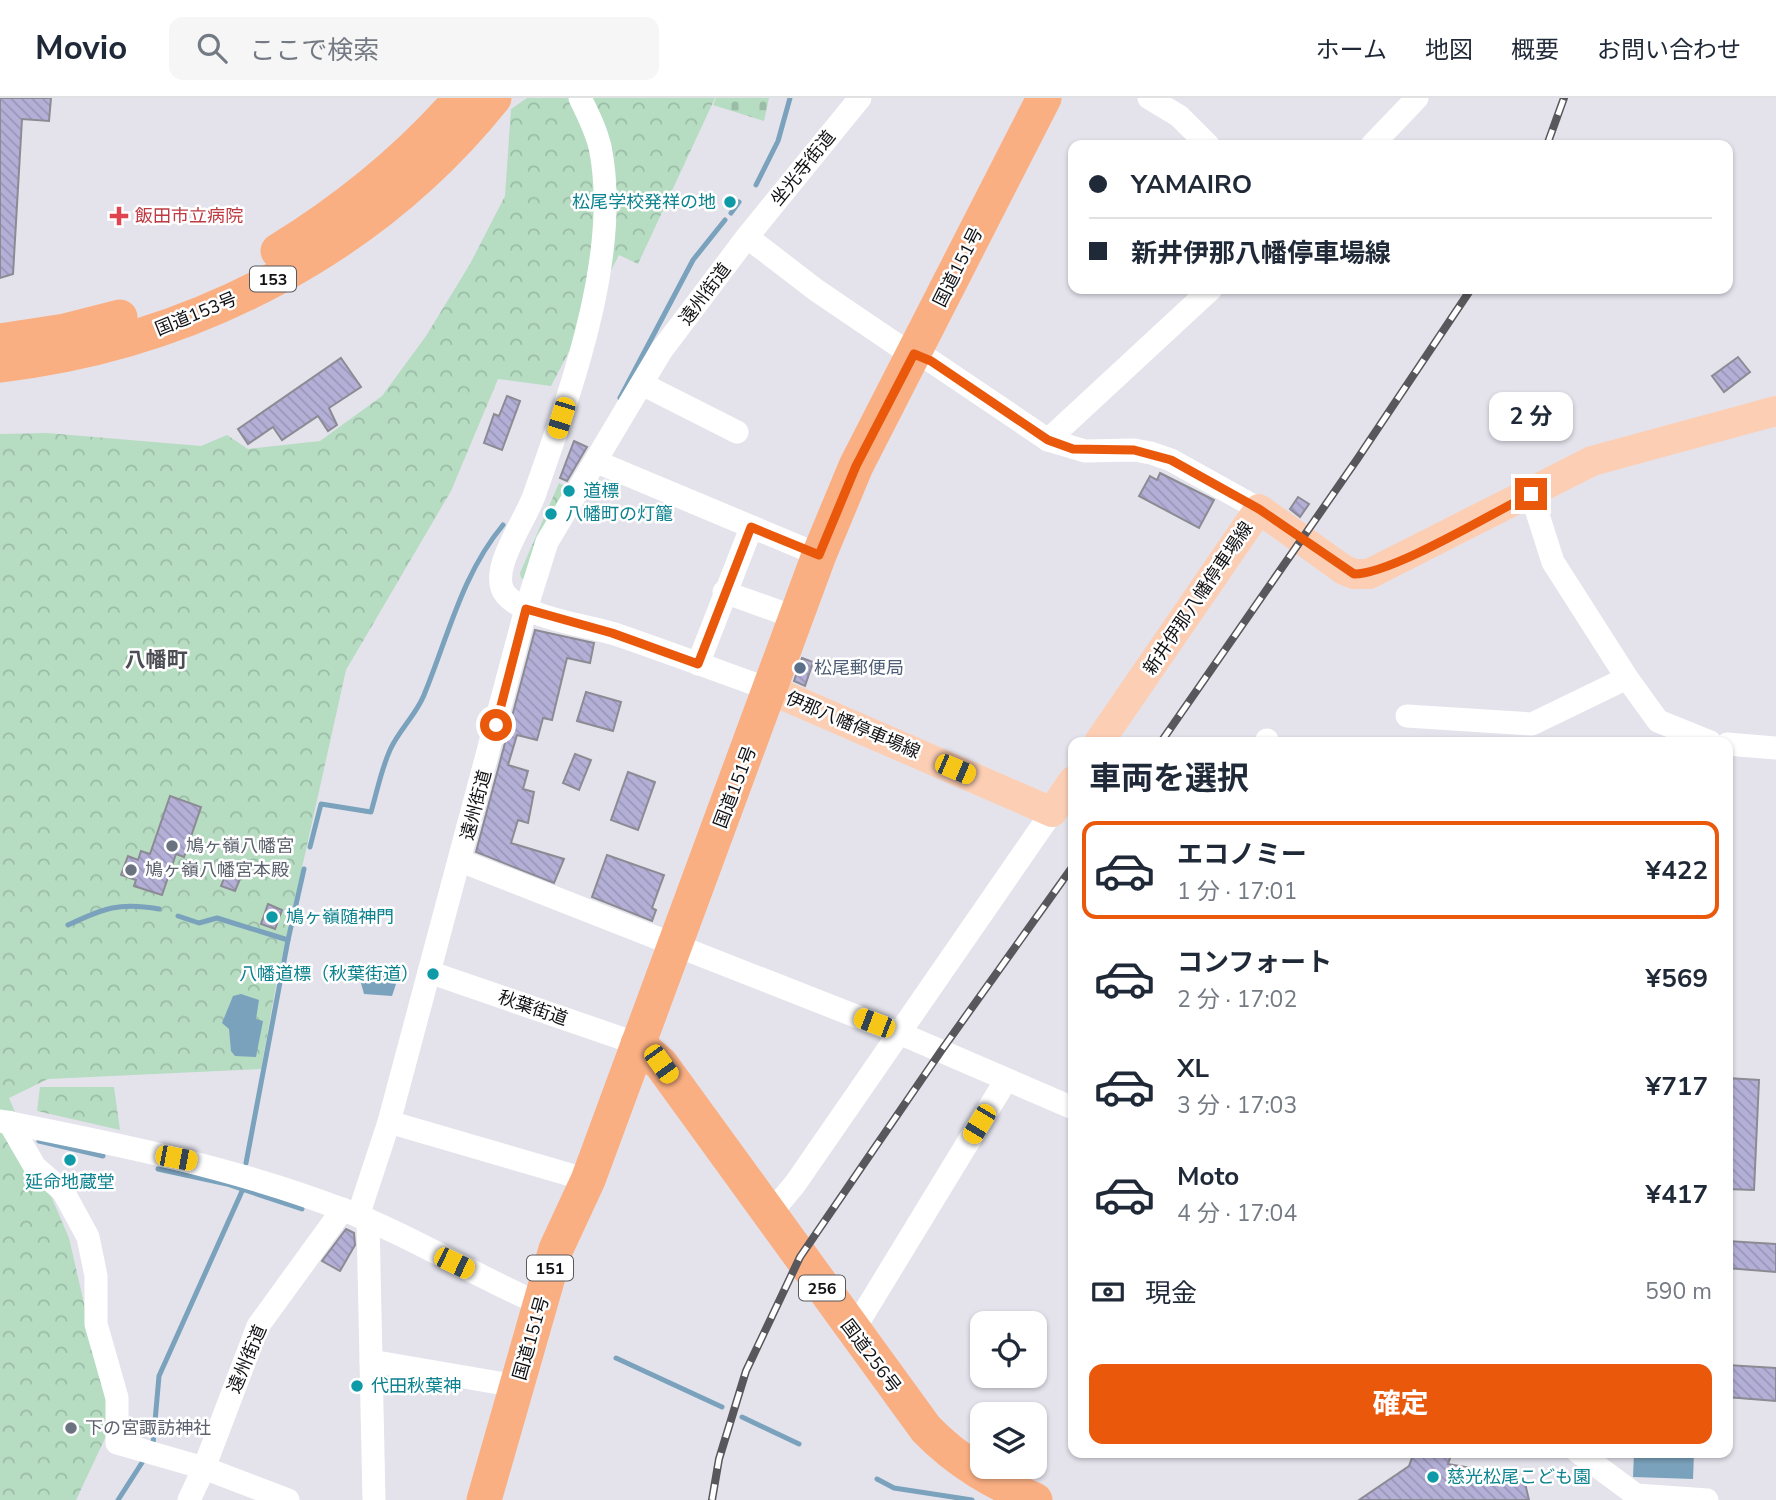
<!DOCTYPE html>
<html lang="ja">
<head>
<meta charset="utf-8">
<style>
  :root { --surface:#fff; --page:#f6f6f7; --text:#1f2937; --muted:#747a83; --line:#e0e1e3; --accent:#ea580c }
  body { margin:0; font-family:"Nunito Sans","Noto Sans JP",sans-serif; background:var(--page); color:var(--text); height:100vh; display:flex; flex-direction:column; font-size:26px; white-space:nowrap }
  * { box-sizing:border-box; margin:0 }
  p { font-size:23px; color:var(--muted) }
  .icon { flex:none; width:38px; height:38px; fill:none; stroke:currentColor; stroke-width:2; stroke-linecap:round; stroke-linejoin:round }
  .map { position:relative; flex:1; overflow:hidden }
  .sheet { position:absolute; left:1068px; top:639px; width:665px; height:721px; display:flex; flex-direction:column; background:var(--surface); border-radius:14px; box-shadow:0 2px 5px #0004 }
  .sheet>* { flex:none }
  .guide { position:absolute; left:1068px; top:42px; width:665px; height:154px; border-radius:14px; box-shadow:0 2px 5px #0004; display:grid; align-content:center; height:154px; padding:0 21px; background:var(--surface) }
  .controls { position:absolute; left:970px; top:1213px; display:grid; gap:14px }
  .controls a { display:grid; place-items:center; width:77px; height:77px; border-radius:14px; background:var(--surface); box-shadow:0 2px 5px #0004; font-size:35px }
  .end { position:absolute; width:32px; height:32px; margin:-16px; border:9px solid #ea580c; background:#fff; box-shadow:0 0 0 4px #fff }
  .from { border-radius:50% }
  .bubble { position:absolute; height:49px; border-radius:14px; background:var(--surface); box-shadow:0 2px 5px #0004; font-size:23px; font-weight:700; line-height:49px; text-align:center }
  .car { position:absolute; width:21px; height:42px; margin:-21px -10px; border-radius:9px; box-shadow:0 0 5px 2px #0007; background:linear-gradient(#f5c518 24%,#345 0 40%,#f5c518 0 76%,#345 0 86%,#f5c518 0) }
  .guide b { display:flex; align-items:center; gap:24px; height:66px; font-size:26px }
  .guide b+b { border-top:2px solid var(--line) }
  .guide i { width:18px; height:18px; background:var(--text) }
  ul { padding:0; list-style:none }
  li { display:flex; align-items:center; gap:21px; height:98px; margin:0 14px 10px; padding:0 7px; border:4px solid transparent; border-radius:14px }
  li div { flex:1 }
  li b { display:block; font-size:26px }
  li em { font-style:normal; font-weight:700 }
  li.selected { border-color:var(--accent) }
  li>.icon { width:63px; height:63px; stroke-width:1.5 }
  h2 { padding:0 21px; font-size:32px; line-height:84px }
  .pay { display:flex; align-items:center; gap:18px; height:77px; padding:0 21px; font-size:26px }
  .pay p { margin-inline-start:auto }
  .cta { display:flex; gap:14px; margin-top:auto; padding:14px 21px }
  .cta a { flex:1; height:80px; border-radius:14px; background:var(--accent); color:#fff; font-size:28px; font-weight:700; line-height:80px; text-align:center }
  header { display:flex; align-items:center; gap:42px; box-sizing:border-box; height:98px; padding:0 35px; background:var(--surface); border-bottom:2px solid var(--line) }
  header strong { font-size:33px }
  nav { display:flex; gap:38px; margin-inline-start:auto; font-size:24px }
  .search { width:490px; height:63px; background:var(--page); display:flex; align-items:center; gap:18px; box-sizing:border-box; padding:0 24px; border-radius:14px; color:var(--muted); font-size:26px }
  .map>svg:first-child { display:block }
</style>
</head>
<body>
<header>
<strong>Movio</strong>
<div class="search"><svg class="icon" aria-label="search" viewBox="0 0 24 24"><circle cx="10" cy="10" r="6"/><path d="M15 15l6 6"/></svg>ここで検索</div>
<nav><a>ホーム</a><a>地図</a><a>概要</a><a>お問い合わせ</a></nav>
</header>
<div class="map">
<svg width="1776" height="1402" viewBox="0 0 1776 1402">
  <defs>
    <pattern id="forest-crowns" width="20" height="18" patternUnits="userSpaceOnUse" patternTransform="scale(1.75)"><rect width="20" height="18" fill="#b6dcc2"/><path d="M2 6a3 3 0 1 1 6 0M12 15a3 3 0 1 1 6 0" fill="none" stroke="#9bbca6"/></pattern>
    <pattern id="cemetery-stones" width="16" height="16" patternUnits="userSpaceOnUse" patternTransform="scale(1.75)"><rect width="16" height="16" fill="#b6dcc2"/><path d="M2 7V4a2 2 0 0 1 4 0v3zM10 15v-3a2 2 0 0 1 4 0v3z" fill="#9bbca6"/></pattern>
    <pattern id="building-back-hatch" width="6" height="6" patternUnits="userSpaceOnUse" patternTransform="scale(1.75)"><rect width="6" height="6" fill="#b4afd7"/><path d="M-1 5l2 2M0 0l6 6M5-1l2 2" fill="none" stroke="#9a96b8"/></pattern>
  </defs>
  <rect width="100%" height="100%" fill="#e4e3ec"/>
  <g fill="url(#forest-crowns)">
    <polygon points="527,0 715,0 638,166 619,157 551,288 498,281 451,393 346,572 277,882 261,971 48,981 9,1000 69,1140 98,1266 112,1301 108,1334 76,1402 0,1402 0,336 47,335 201,348 227,337 248,351 320,343 382,298 426,238 470,166 505,98 511,11"/>
    <polygon points="559,385 573,392 525,482 521,480 520,475"/>
    <polygon points="40,989 114,989 120,1032 37,1013"/>
  </g>
  <polygon fill="url(#cemetery-stones)" points="716,0 769,0 764,23 713,7"/>
  <g fill="#7ba2bc">
    <polygon points="382,876 389,878 396,886 392,898 364,896 361,885 370,877"/>
    <polygon points="241,896 259,902 256,921 263,923 256,959 235,958 231,953 229,931 222,925 233,898"/>
    <polygon points="1634,1355 1694,1355 1693,1381 1633,1379"/>
  </g>
  <g fill="none" stroke-linecap="round" stroke-linejoin="round">
    <g stroke="#7ba2bc" stroke-width="5">
      <polyline points="756,87 778,43 790,0"/>
      <polyline points="731,115 739,104"/>
      <polyline points="620,300 693,162 725,122"/>
      <path d="M310,749L321,706L371,714C377,694 381,672 390,652C399,632 416,617 424,597C448,539 462,476 503,427"/>
      <polyline points="178,818 199,825 217,820 288,842"/>
      <path d="M68,827C104,810 119,804 159,811"/>
      <polyline points="39,1043 103,1058"/>
      <polyline points="246,1065 288,842 304,771"/>
      <polyline points="158,1071 227,1086 302,1111"/>
      <polyline points="616,1260 722,1309"/>
      <polyline points="742,1319 799,1346"/>
      <polyline points="153,1346 159,1278 243,1091"/>
      <polyline points="877,1381 894,1390 972,1402"/>
      <polyline points="118,1402 145,1360"/>
    </g>
  </g>
  <g fill="url(#building-back-hatch)" stroke="#8c8b94" stroke-width="2">
    <polygon points="0,0 51,0 49,23 22,21 13,176 0,180"/>
    <polygon points="1738,259 1750,274 1724,294 1712,278"/>
    <polygon points="341,260 361,289 329,310 337,327 328,333 318,318 282,342 273,329 248,346 238,331"/>
    <polygon points="507,298 520,303 502,352 484,345 494,316 499,318"/>
    <polygon points="574,343 587,349 567,383 560,380"/>
    <polygon points="1160,375 1214,402 1199,430 1139,398 1150,378 1157,382"/>
    <polygon points="1298,399 1309,406 1300,419 1290,411"/>
    <polygon points="535,532 594,545 590,565 567,560 552,622 543,620 537,642 517,637 508,667 528,673 523,691 534,694 528,725 518,722 511,745 564,761 554,785 476,754"/>
    <polygon points="802,560 813,564 805,588 794,583"/>
    <polygon points="586,594 621,604 613,633 577,623"/>
    <polygon points="575,656 591,662 579,692 563,685"/>
    <polygon points="628,674 655,684 638,732 611,722"/>
    <polygon points="170,698 201,709 184,759 176,756 162,797 134,788 136,782 121,777 128,758 138,762 141,753 150,756"/>
    <polygon points="607,757 664,777 652,810 656,812 652,823 592,799"/>
    <polygon points="228,771 242,776 235,793 221,788"/>
    <polygon points="268,806 282,812 275,831 261,826"/>
    <polygon points="1727,980 1759,982 1754,1092 1727,1091"/>
    <polygon points="346,1131 354,1135 355,1147 340,1173 322,1163"/>
    <polygon points="1727,1143 1776,1146 1776,1174 1727,1170"/>
    <polygon points="1727,1267 1776,1270 1776,1303 1727,1299"/>
    <polygon points="1414,1354 1452,1354 1448,1366 1472,1370 1474,1385 1505,1385 1524,1381 1529,1402 1359,1402 1409,1368"/>
  </g>
  <g fill="none" stroke-linecap="round" stroke-linejoin="round">
    <g stroke="#fff" stroke-width="23">
      <path d="M580,0C588,16 596,32 600,49C622,155 570,295 535,395C527,421 486,474 506,497C526,520 586,527 615,536C667,554 719,573 771,592"/>
      <polyline points="1149,0 1179,18 1208,47"/>
      <polyline points="1372,47 1417,0"/>
      <polyline points="747,139 816,192 900,249 931,263 1048,342 1085,353 1134,352 1151,355 1171,362 1259,411"/>
      <polyline points="642,286 737,334"/>
      <polyline points="1048,342 1211,191"/>
      <polyline points="597,364 819,457"/>
      <polyline points="1531,395 1553,464 1627,580 1658,623 1710,644"/>
      <polyline points="724,494 797,520"/>
      <polyline points="698,566 751,430"/>
      <polyline points="1407,618 1532,626 1627,580"/>
      <polyline points="1266,644 1267,642"/>
      <polyline points="1727,646 1776,650"/>
      <polyline points="461,763 899,935 1073,1010"/>
      <polyline points="429,874 638,946"/>
      <path d="M0,1023C116,1046 233,1069 344,1112C411,1138 474,1177 540,1206"/>
      <polyline points="9,1024 35,1069 63,1093 88,1139 96,1178 96,1226 117,1300 117,1345 204,1370 288,1402"/>
      <polyline points="389,1024 588,1082"/>
      <polyline points="769,1117 795,1086 1052,714"/>
      <polyline points="358,1118 389,1024 526,511 547,444 661,253 747,139 860,0"/>
      <polyline points="368,1122 374,1402"/>
      <polyline points="853,1233 1006,982"/>
      <polyline points="371,1263 517,1288"/>
      <polyline points="1578,1354 1636,1397 1707,1402"/>
      <polyline points="189,1402 204,1370 258,1228 343,1111"/>
    </g>
    <g stroke="#fccfb5" stroke-width="30">
      <polyline points="771,592 1052,714 1073,683"/>
      <polyline points="1099,644 1259,411 1344,472 1354,476 1369,476 1592,363 1776,313"/>
    </g>
    <g stroke="#faaf83" stroke-width="35">
      <path d="M278,153C346,111 408,61 461,0"/>
      <polyline points="0,243 65,233 120,219"/>
      <path d="M0,267C191,245 373,151 494,0"/>
      <path d="M638,946L661,966L926,1331C958,1364 993,1384 1035,1402"/>
      <polyline points="484,1402 556,1151 588,1082 819,457 856,368 1044,0"/>
    </g>
    <defs>
      <g id="rail">
        <polyline points="1547,47 1564,0"/>
        <polyline points="1161,644 1358,360 1471,191"/>
        <polyline points="712,1402 719,1361 746,1273 800,1159 941,953 1073,768"/>
      </g>
    </defs>
    <use href="#rail" stroke="#57575c" stroke-width="8"/>
    <use href="#rail" stroke="#fff" stroke-width="5" stroke-dasharray="16" stroke-linecap="butt"/>
  </g>
  <g fill="none" stroke-linecap="round" stroke-linejoin="round">
    <path stroke="#ea580c" stroke-width="9" d="M496,627L526,511L612,535L698,566L751,429L819,457L856,368L914,256L931,263L1048,342L1073,351L1134,352L1171,362L1259,411L1354,476C1392,476 1492,415 1531,396"/>
  </g>
  <g fill="#0f9aa8" stroke="#fff" stroke-width="2.5">
    <circle cx="730" cy="104" r="7"/>
    <circle cx="569" cy="393" r="7"/>
    <circle cx="551" cy="416" r="7"/>
    <circle cx="272" cy="819" r="7"/>
    <circle cx="433" cy="876" r="7"/>
    <circle cx="70" cy="1062" r="7"/>
    <circle cx="357" cy="1288" r="7"/>
    <circle cx="1433" cy="1379" r="7"/>
  </g>
  <path fill="#e0444e" stroke="#fff" stroke-width="2.5" d="M115.5 107.5h7v7h7v7h-7v7h-7v-7h-7v-7h7z"/>
  <circle fill="#5c6f8a" stroke="#fff" stroke-width="2.5" cx="800" cy="570" r="7"/>
  <g fill="#6b7280" stroke="#fff" stroke-width="2.5">
    <circle cx="172" cy="748" r="7"/>
    <circle cx="131" cy="772" r="7"/>
    <circle cx="71" cy="1330" r="7"/>
  </g>
  <g text-anchor="middle" stroke-width="5" stroke-linejoin="round" paint-order="stroke">
    <g fill="#fff" stroke="#59595b" stroke-width="2">
      <rect x="250" y="168.5" width="46" height="25" rx="5"/>
      <rect x="527" y="1157.5" width="46" height="25" rx="5"/>
      <rect x="799" y="1177.5" width="46" height="25" rx="5"/>
    </g>
    <g font-size="16" font-weight="bold" fill="#121215">
      <text x="273" y="187">153</text>
      <text x="550" y="1176">151</text>
      <text x="822" y="1196">256</text>
    </g>
    <g font-size="18" fill="#121215" stroke="#fff">
      <text transform="translate(803 70) rotate(-51)" y="6">坐光寺街道</text>
      <text transform="translate(958 169) rotate(-63)" y="6">国道151号</text>
      <text transform="translate(705 196) rotate(-53)" y="6">遠州街道</text>
      <text transform="translate(196 216) rotate(-22)" y="6">国道153号</text>
      <text transform="translate(1198 500) rotate(-56)" y="6">新井伊那八幡停車場線</text>
      <text transform="translate(853 627) rotate(23)" y="6">伊那八幡停車場線</text>
      <text transform="translate(735 689) rotate(-69)" y="6">国道151号</text>
      <text transform="translate(476 707) rotate(-75)" y="6">遠州街道</text>
      <text transform="translate(533 910) rotate(19)" y="6">秋葉街道</text>
      <text transform="translate(531 1240) rotate(-74)" y="6">国道151号</text>
      <text transform="translate(871 1258) rotate(53)" y="6">国道256号</text>
      <text transform="translate(247 1261) rotate(-67)" y="6">遠州街道</text>
    </g>
    <g font-size="18" fill="#0d838f" stroke="#fff" text-anchor="start">
      <text x="716" y="110" text-anchor="end">松尾学校発祥の地</text>
      <text x="583" y="399">道標</text>
      <text x="565" y="422">八幡町の灯籠</text>
      <text x="286" y="825">鳩ヶ嶺随神門</text>
      <text x="419" y="882" text-anchor="end">八幡道標（秋葉街道）</text>
      <text x="70" y="1090" text-anchor="middle">延命地蔵堂</text>
      <text x="371" y="1294">代田秋葉神</text>
      <text x="1447" y="1385">慈光松尾こども園</text>
    </g>
    <g font-size="18" fill="#be3a42" stroke="#fff" text-anchor="start">
      <text x="135" y="124">飯田市立病院</text>
    </g>
    <g font-size="18" fill="#4e5e75" stroke="#fff" text-anchor="start">
      <text x="814" y="576">松尾郵便局</text>
    </g>
    <g font-size="18" fill="#5b616d" stroke="#fff" text-anchor="start">
      <text x="186" y="754">鳩ヶ嶺八幡宮</text>
      <text x="145" y="778">鳩ヶ嶺八幡宮本殿</text>
      <text x="85" y="1336">下の宮諏訪神社</text>
    </g>
    <g font-size="21" font-weight="bold" fill="#4c4c53" stroke="#fff">
      <text x="156" y="569">八幡町</text>
    </g>
  </g>
</svg>
<div class="controls">
<a><svg class="icon" aria-label="locate" viewBox="0 0 24 24"><circle cx="12" cy="12" r="6"/><path d="M12 2v4M12 18v4M2 12h4M18 12h4"/></svg></a>
<a><svg class="icon" aria-label="layers" viewBox="0 0 24 24"><path d="M12 4l9 5-9 5-9-5zM3 14l9 5 9-5"/></svg></a>
</div>
<i class="end from" style="left:496px;top:627px"></i>
<i class="end" style="left:1531px;top:396px"></i>
<div class="bubble" style="left:1489px;top:294px;width:84px">2 分</div>
<i class="car" style="left:561px;top:320px;rotate:197deg"></i>
<i class="car" style="left:955px;top:671px;rotate:113deg"></i>
<i class="car" style="left:874px;top:925px;rotate:291deg"></i>
<i class="car" style="left:661px;top:966px;rotate:144deg"></i>
<i class="car" style="left:979px;top:1026px;rotate:211deg"></i>
<i class="car" style="left:176px;top:1060px;rotate:101deg"></i>
<i class="car" style="left:454px;top:1165px;rotate:116deg"></i>
<div class="guide">
<b><i class="from"></i>YAMAIRO</b>
<b><i></i>新井伊那八幡停車場線</b>
</div>
<section class="sheet">
<h2>車両を選択</h2>
<ul>
<li class="selected"><svg class="icon" aria-label="car" viewBox="0 0 24 24"><path d="M5 17H2v-5l4-1 3-4h7l3 4 3 1v5h-3M9 17h6M6 11h13"/><circle cx="7" cy="17" r="2"/><circle cx="17" cy="17" r="2"/></svg><div><b>エコノミー</b><p>1 分 · 17:01</p></div><em>¥422</em></li>
<li><svg class="icon" aria-label="car" viewBox="0 0 24 24"><path d="M5 17H2v-5l4-1 3-4h7l3 4 3 1v5h-3M9 17h6M6 11h13"/><circle cx="7" cy="17" r="2"/><circle cx="17" cy="17" r="2"/></svg><div><b>コンフォート</b><p>2 分 · 17:02</p></div><em>¥569</em></li>
<li><svg class="icon" aria-label="car" viewBox="0 0 24 24"><path d="M5 17H2v-5l4-1 3-4h7l3 4 3 1v5h-3M9 17h6M6 11h13"/><circle cx="7" cy="17" r="2"/><circle cx="17" cy="17" r="2"/></svg><div><b>XL</b><p>3 分 · 17:03</p></div><em>¥717</em></li>
<li><svg class="icon" aria-label="car" viewBox="0 0 24 24"><path d="M5 17H2v-5l4-1 3-4h7l3 4 3 1v5h-3M9 17h6M6 11h13"/><circle cx="7" cy="17" r="2"/><circle cx="17" cy="17" r="2"/></svg><div><b>Moto</b><p>4 分 · 17:04</p></div><em>¥417</em></li>
</ul>
<div class="pay"><svg class="icon" aria-label="cash" viewBox="0 0 24 24"><path d="M3 7h18v10H3z"/><circle cx="12" cy="12" r="2"/></svg>現金<p>590 m</p></div>
<div class="cta"><a>確定</a></div>
</section>
</div>
</body>
</html>
